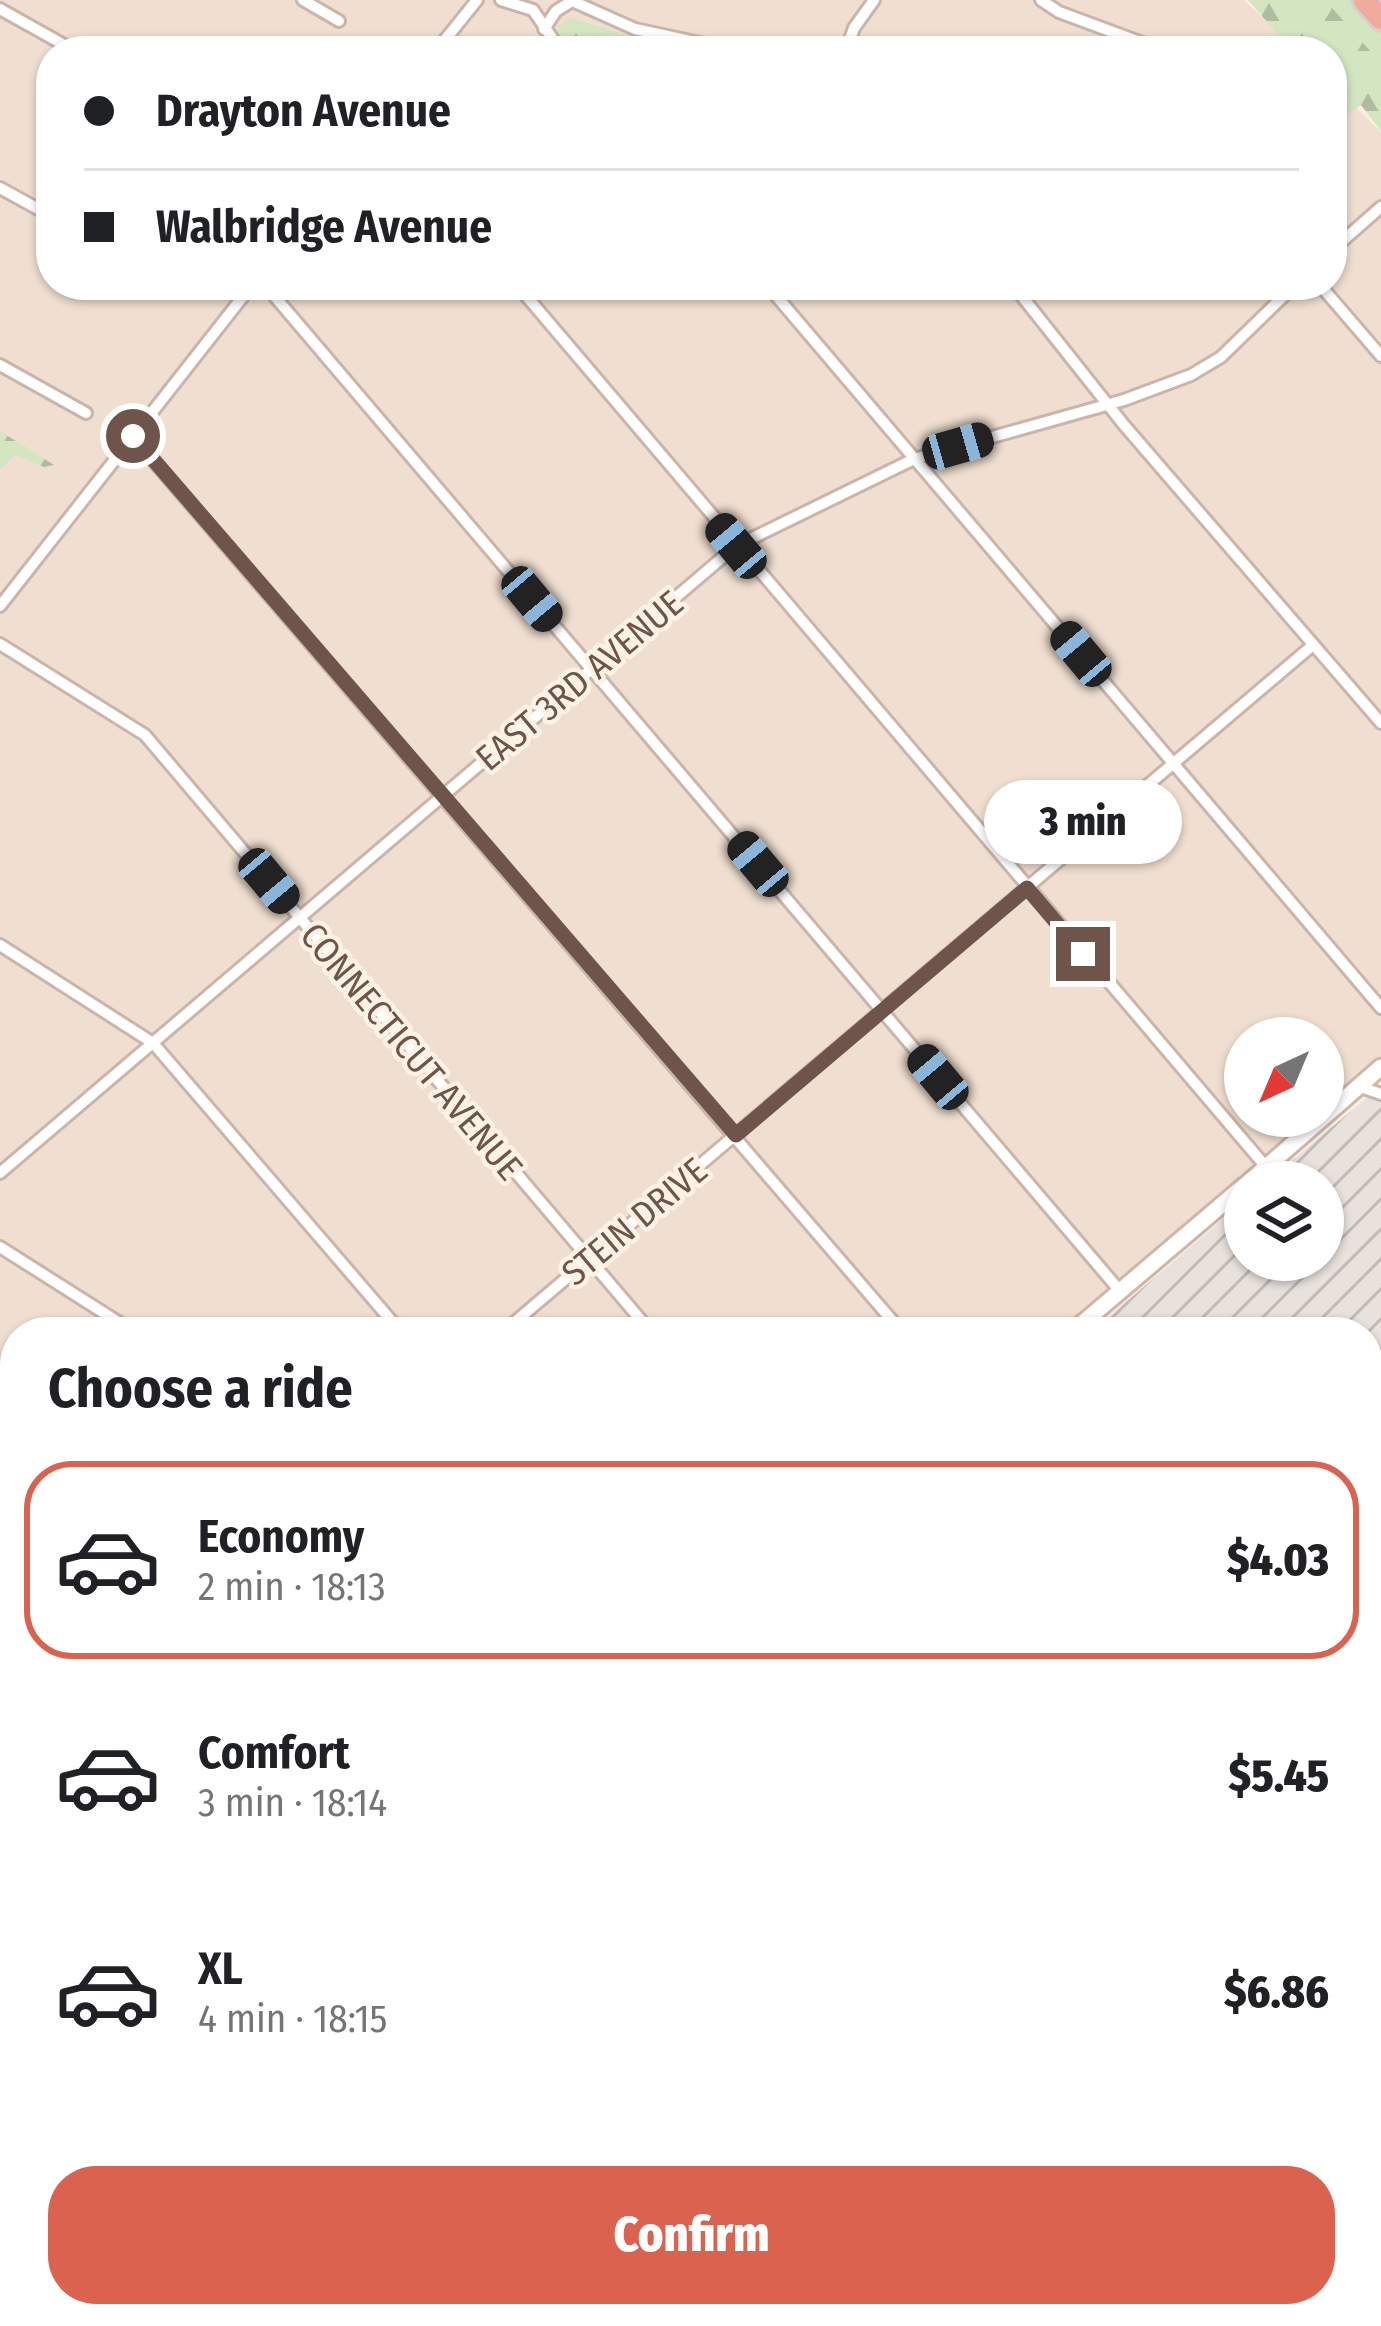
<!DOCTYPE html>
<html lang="en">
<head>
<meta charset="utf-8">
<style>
  :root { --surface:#fff; --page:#f2f2f2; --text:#202124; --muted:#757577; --line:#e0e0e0; --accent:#da624f }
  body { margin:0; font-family:"Fira Sans Condensed",sans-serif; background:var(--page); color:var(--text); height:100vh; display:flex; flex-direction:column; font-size:45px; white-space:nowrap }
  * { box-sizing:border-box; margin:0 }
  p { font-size:39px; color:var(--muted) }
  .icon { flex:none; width:66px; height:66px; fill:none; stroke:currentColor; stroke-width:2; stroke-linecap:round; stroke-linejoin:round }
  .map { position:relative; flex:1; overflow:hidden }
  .panel { position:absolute; left:0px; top:1317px; width:1383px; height:1011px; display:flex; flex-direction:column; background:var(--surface); border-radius:48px 48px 0 0; box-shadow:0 3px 9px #0004 }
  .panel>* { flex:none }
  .banner { position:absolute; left:36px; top:36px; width:1311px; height:264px; border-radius:48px; box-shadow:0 3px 9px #0004; display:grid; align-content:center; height:264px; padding:0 48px; background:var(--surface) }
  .needle { width:78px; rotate:224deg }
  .tools { position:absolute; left:1224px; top:1017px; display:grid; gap:24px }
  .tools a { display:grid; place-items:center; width:120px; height:120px; border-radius:50%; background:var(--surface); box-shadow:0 3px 9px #0004; font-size:60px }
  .end { position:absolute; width:54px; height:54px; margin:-27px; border:15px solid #6e544a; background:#fff; box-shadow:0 0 0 6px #fff }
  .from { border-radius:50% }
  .bubble { position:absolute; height:84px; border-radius:42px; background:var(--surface); box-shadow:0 3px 9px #0004; font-size:39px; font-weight:800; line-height:84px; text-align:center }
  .car { position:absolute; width:36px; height:72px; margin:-36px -18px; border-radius:15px; box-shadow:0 0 9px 3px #0007; background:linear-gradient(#222 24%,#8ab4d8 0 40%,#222 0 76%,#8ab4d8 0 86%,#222 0) }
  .banner b { display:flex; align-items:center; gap:42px; height:114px; font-size:45px }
  .banner b+b { border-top:3px solid var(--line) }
  .banner i { width:30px; height:30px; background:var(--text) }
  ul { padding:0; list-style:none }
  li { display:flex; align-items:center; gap:36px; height:198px; margin:0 24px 18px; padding:0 24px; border:6px solid transparent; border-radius:48px }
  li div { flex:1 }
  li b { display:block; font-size:45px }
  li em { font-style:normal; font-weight:800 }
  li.active { border-color:var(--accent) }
  li>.icon { width:108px; height:108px; stroke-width:1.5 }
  h2 { padding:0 48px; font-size:54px; line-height:144px }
  .button { display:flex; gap:24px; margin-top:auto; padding:24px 48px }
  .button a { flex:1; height:138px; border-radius:48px; background:var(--accent); color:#fff; font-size:48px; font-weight:800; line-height:138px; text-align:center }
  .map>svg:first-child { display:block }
</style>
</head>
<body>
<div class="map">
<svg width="1381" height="2326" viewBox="0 0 1381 2326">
  <defs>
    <pattern id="industrial-furrows" width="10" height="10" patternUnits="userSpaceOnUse" patternTransform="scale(3)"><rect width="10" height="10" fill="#e8e1dc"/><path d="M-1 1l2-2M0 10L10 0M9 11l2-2" fill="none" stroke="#c0b9b4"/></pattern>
    <pattern id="forest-firs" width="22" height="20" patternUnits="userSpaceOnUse" patternTransform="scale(3)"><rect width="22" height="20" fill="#d3e5c1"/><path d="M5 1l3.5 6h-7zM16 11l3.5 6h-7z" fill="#afbc9f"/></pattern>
  </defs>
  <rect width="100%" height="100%" fill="#faeee0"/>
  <g fill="#f0dfd0">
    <polygon points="0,0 1244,0 1297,51 51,51 51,285 1332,285 1332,85 1381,132 1381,1065 1323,1114 1323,1038 1245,1038 1245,1116 1321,1116 1068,1332 15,1332 15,2232 0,2245"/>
    <polygon points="1381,1790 1381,2326 1039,2326 1047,2313 1368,2313 1368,1811"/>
  </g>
  <g fill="url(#industrial-furrows)">
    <polygon points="1381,1086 1381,1790 1368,1811 1368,1332 1091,1332 1245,1200 1245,1260 1323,1260 1323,1182 1266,1182"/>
    <polygon points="15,2237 15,2313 1047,2313 1039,2326 0,2326 0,2249"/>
  </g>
  <polygon fill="#d3e5c1" points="1325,0 1354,0 1381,32 1381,63"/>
  <g fill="url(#forest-firs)">
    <polygon points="1248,0 1325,0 1381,63 1381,131 1361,105 1348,114 1332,96 1332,51 1292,51"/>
    <polygon points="571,18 629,36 633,51 572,51 559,36 558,26"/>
    <polygon points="0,431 54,465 44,467 15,455 0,470"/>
    <polygon points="1381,1753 1381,1800 1368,1818 1368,1778"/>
    <polygon points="803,2313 869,2313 858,2326 793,2326"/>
  </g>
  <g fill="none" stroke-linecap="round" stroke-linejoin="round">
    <defs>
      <g id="street">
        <polyline points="303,0 339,21"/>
        <polyline points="501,0 533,10 561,51"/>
        <polyline points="570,0 635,29 737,51"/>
        <polyline points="1041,0 1059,12 1164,51"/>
        <polyline points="0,9 75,51"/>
        <polyline points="544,29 556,11 572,1"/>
        <polyline points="436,51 477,0"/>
        <polyline points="846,51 854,28 874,0"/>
        <polyline points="0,188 51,216"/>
        <polyline points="1332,250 1381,207"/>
        <polyline points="265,285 1120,1291"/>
        <polyline points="517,285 1266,1167"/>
        <polyline points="767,285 1381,1008"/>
        <polyline points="1013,285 1124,425 1381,723"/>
        <polyline points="1320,285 1381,356"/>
        <polyline points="0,365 86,413"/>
        <polyline points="133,437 902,1332"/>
        <polyline points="0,606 252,285"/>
        <polyline points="0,644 145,735 651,1332"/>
        <polyline points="0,945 153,1043 401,1332"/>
        <polyline points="1358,1086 1381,1094"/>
        <polyline points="0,1173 736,546 914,459 1124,400 1191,375 1221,357 1295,285"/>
        <polyline points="0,1247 134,1332"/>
        <polyline points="503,1332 1313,645"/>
        <polyline points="0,1452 15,1470"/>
        <polyline points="0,1750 15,1768"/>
        <polyline points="1368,1995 1381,1974"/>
        <polyline points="0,2049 15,2066"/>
        <polyline points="1368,2187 1381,2167"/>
        <polyline points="340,2313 351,2326"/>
        <polyline points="1157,2326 1165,2313"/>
        <polyline points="1280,2326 1288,2313"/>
      </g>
      <g id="secondary">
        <polyline points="1249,1182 1381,1067"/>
        <polyline points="1072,1332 1245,1185"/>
        <polyline points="0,2246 15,2233"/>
      </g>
      <polyline id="highway" points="1364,0 1381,19"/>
    </defs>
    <use href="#street" stroke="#c9b5a9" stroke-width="16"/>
    <use href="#secondary" stroke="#ceb6a9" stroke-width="21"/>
    <use href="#highway" stroke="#d6cfcc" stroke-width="27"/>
    <use href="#street" stroke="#fff" stroke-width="10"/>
    <use href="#secondary" stroke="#fff" stroke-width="15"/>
    <use href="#highway" stroke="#efab9c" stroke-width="21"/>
  </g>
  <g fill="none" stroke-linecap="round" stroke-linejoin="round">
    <polyline stroke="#6e544a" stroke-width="15" points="133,436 736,1135 1027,888 1083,954"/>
  </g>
  <g text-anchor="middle" stroke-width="9" stroke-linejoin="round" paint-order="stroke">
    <g font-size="36" fill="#6e544a" stroke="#fdf2e6">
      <text transform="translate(579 680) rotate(-40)" y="13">EAST 3RD AVENUE</text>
      <text transform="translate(412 1051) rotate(50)" y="13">CONNECTICUT AVENUE</text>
      <text transform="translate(634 1221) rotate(-40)" y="13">STEIN DRIVE</text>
    </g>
  </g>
</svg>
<div class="tools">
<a><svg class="needle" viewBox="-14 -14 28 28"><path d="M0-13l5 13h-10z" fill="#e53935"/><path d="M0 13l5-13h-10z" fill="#757577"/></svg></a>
<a><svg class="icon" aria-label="layers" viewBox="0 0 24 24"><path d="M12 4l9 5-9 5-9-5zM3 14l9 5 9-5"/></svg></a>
</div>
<i class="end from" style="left:133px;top:436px"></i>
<i class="end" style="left:1083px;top:954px"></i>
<div class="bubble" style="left:984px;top:780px;width:198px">3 min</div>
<i class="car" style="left:958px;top:446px;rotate:74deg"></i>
<i class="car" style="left:736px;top:546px;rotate:320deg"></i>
<i class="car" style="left:532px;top:599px;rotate:140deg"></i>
<i class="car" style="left:1081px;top:654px;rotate:320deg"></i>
<i class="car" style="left:758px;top:864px;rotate:320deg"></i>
<i class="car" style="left:269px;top:881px;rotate:140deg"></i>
<i class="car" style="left:938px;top:1077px;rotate:320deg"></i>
<div class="banner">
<b><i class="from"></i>Drayton Avenue</b>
<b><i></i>Walbridge Avenue</b>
</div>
<section class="panel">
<h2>Choose a ride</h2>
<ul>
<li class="active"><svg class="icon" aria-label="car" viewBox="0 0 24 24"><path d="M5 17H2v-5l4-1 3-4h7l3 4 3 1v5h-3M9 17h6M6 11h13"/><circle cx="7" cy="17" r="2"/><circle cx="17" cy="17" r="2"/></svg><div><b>Economy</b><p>2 min · 18:13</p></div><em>$4.03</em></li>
<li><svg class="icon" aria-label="car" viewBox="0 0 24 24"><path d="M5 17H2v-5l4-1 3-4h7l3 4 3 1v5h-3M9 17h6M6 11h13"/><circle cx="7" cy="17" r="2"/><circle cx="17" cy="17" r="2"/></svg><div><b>Comfort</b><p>3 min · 18:14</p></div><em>$5.45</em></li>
<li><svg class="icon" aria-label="car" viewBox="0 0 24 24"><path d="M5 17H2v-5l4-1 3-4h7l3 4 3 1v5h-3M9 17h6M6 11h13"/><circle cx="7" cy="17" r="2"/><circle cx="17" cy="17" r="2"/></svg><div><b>XL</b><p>4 min · 18:15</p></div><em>$6.86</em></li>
</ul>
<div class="button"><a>Confirm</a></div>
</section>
</div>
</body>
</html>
